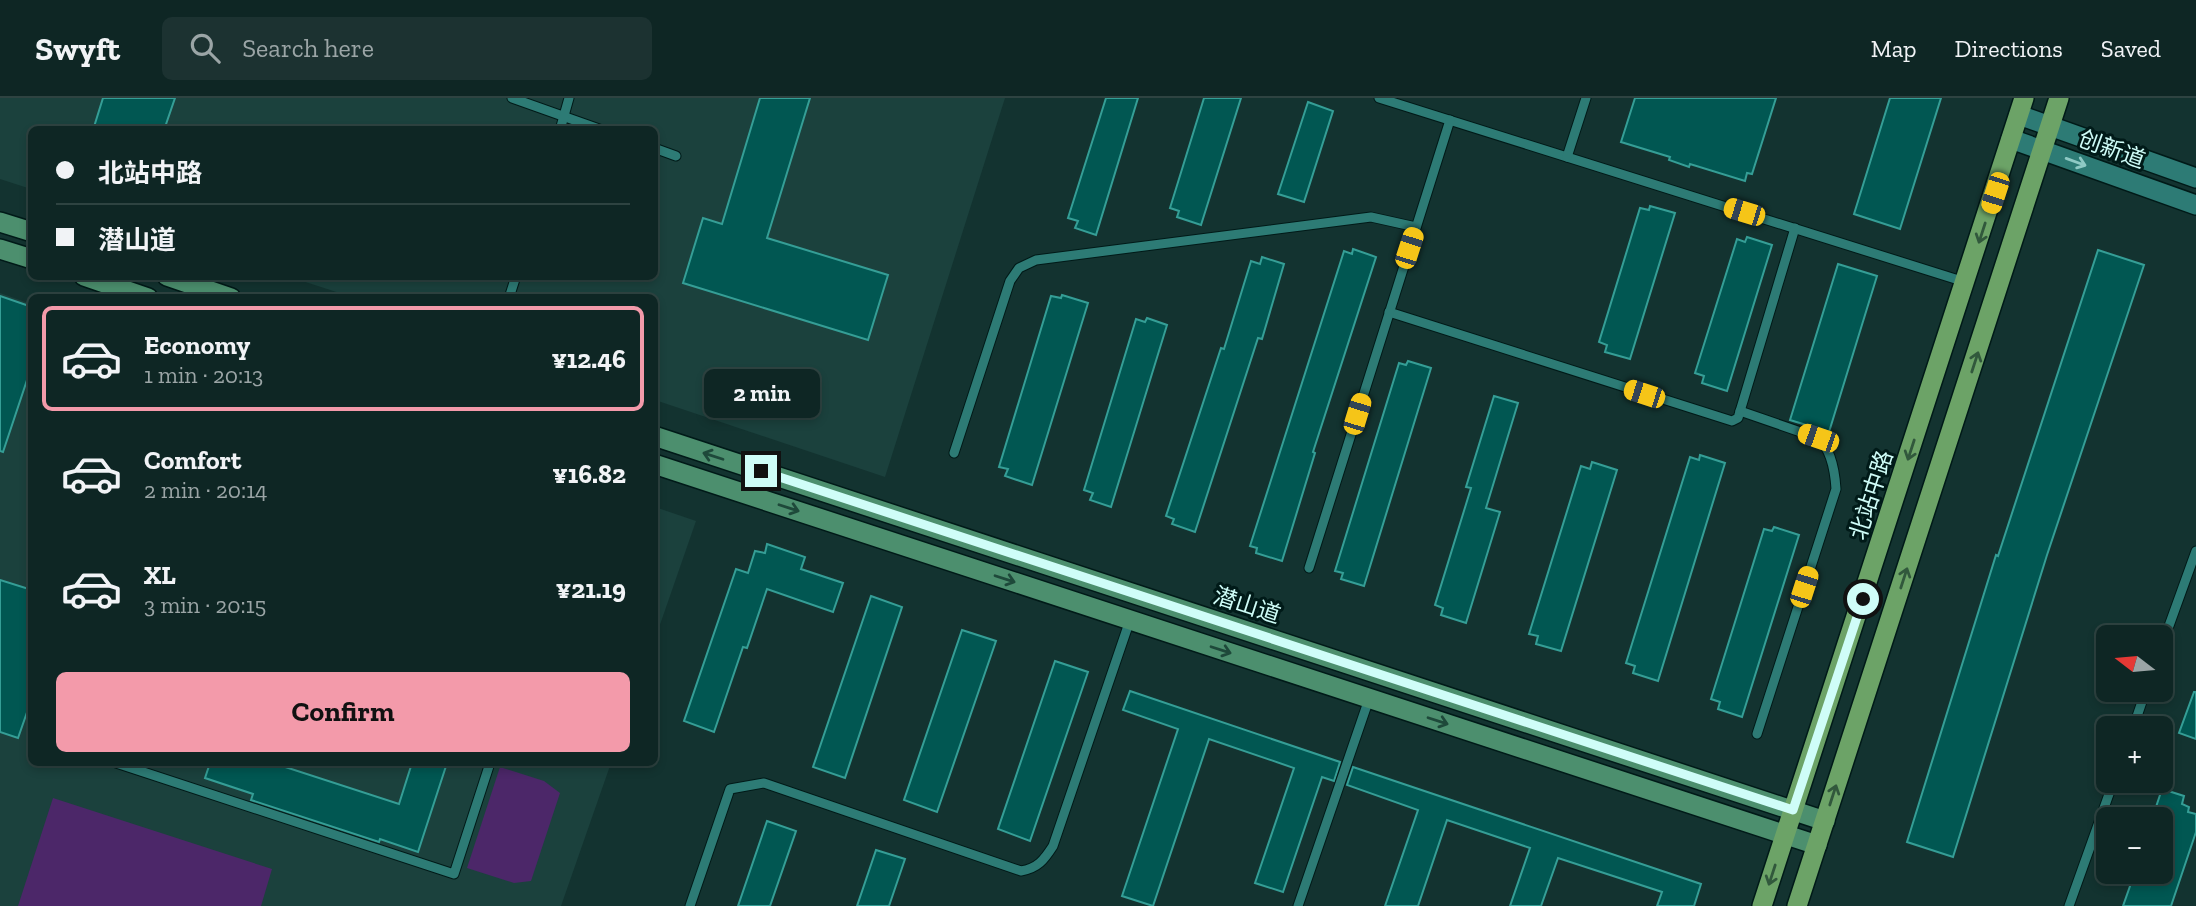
<!DOCTYPE html>
<html lang="en">
<head>
<meta charset="utf-8">
<style>
  :root { --surface:#0e2624; --page:#1c3231; --text:#f1f3f6; --muted:#9ba5a6; --line:#2e4341; --accent:#f39aaa }
  body { margin:0; font-family:"Zilla Slab","Noto Sans SC",serif; background:var(--page); color:var(--text); height:100vh; display:flex; flex-direction:column; font-size:26px; white-space:nowrap }
  * { box-sizing:border-box; margin:0 }
  p { font-size:23px; color:var(--muted) }
  .icon { flex:none; width:38px; height:38px; fill:none; stroke:currentColor; stroke-width:2; stroke-linecap:round; stroke-linejoin:round }
  .map { position:relative; flex:1; overflow:hidden }
  .panel { position:absolute; left:28px; top:196px; width:630px; height:472px; display:flex; flex-direction:column; background:var(--surface); border-radius:10px; box-shadow:0 4px 10px #0003,0 0 0 2px var(--line) }
  .panel>* { flex:none }
  .guide { position:absolute; left:28px; top:28px; width:630px; height:154px; border-radius:10px; box-shadow:0 4px 10px #0003,0 0 0 2px var(--line); display:grid; align-content:center; height:154px; padding:0 28px; background:var(--surface) }
  .needle { width:46px; rotate:286deg }
  .controls { position:absolute; left:2096px; top:527px; display:grid; gap:14px }
  .controls a { display:grid; place-items:center; width:77px; height:77px; border-radius:10px; background:var(--surface); box-shadow:0 4px 10px #0003,0 0 0 2px var(--line); font-size:35px }
  .end { position:absolute; width:32px; height:32px; margin:-16px; border:9px solid #cffdf8; background:#111; box-shadow:0 0 0 4px #111 }
  .from { border-radius:50% }
  .bubble { position:absolute; height:49px; border-radius:10px; background:var(--surface); box-shadow:0 4px 10px #0003,0 0 0 2px var(--line); font-size:23px; font-weight:800; line-height:49px; text-align:center }
  .car { position:absolute; width:21px; height:42px; margin:-21px -10px; border-radius:9px; box-shadow:0 0 5px 2px #0007; background:linear-gradient(#f5c518 24%,#345 0 40%,#f5c518 0 76%,#345 0 86%,#f5c518 0) }
  .guide b { display:flex; align-items:center; gap:24px; height:66px; font-size:26px }
  .guide b+b { border-top:2px solid var(--line) }
  .guide i { width:18px; height:18px; background:var(--text) }
  ul { padding:12px 0 0; list-style:none }
  li { display:flex; align-items:center; gap:21px; height:105px; margin:0 14px 10px; padding:0 14px; border:4px solid transparent; border-radius:10px }
  li div { flex:1 }
  li b { display:block; font-size:26px }
  li em { font-style:normal; font-weight:800 }
  li.on { border-color:var(--accent) }
  li>.icon { width:63px; height:63px; stroke-width:1.5 }
  .button { display:flex; gap:14px; margin-top:auto; padding:14px 28px }
  .button a { flex:1; height:80px; border-radius:10px; background:var(--accent); color:#111; font-size:28px; font-weight:800; line-height:80px; text-align:center }
  header { display:flex; align-items:center; gap:42px; box-sizing:border-box; height:98px; padding:0 35px; background:var(--surface); border-bottom:2px solid var(--line) }
  header strong { font-size:33px }
  nav { display:flex; gap:38px; margin-inline-start:auto; font-size:24px }
  .search { width:490px; height:63px; background:var(--page); display:flex; align-items:center; gap:18px; box-sizing:border-box; padding:0 24px; border-radius:10px; color:var(--muted); font-size:26px }
  .map>svg:first-child { display:block }
</style>
</head>
<body>
<header>
<strong>Swyft</strong>
<div class="search"><svg class="icon" aria-label="search" viewBox="0 0 24 24"><circle cx="10" cy="10" r="6"/><path d="M15 15l6 6"/></svg>Search here</div>
<nav><a>Map</a><a>Directions</a><a>Saved</a></nav>
</header>
<div class="map">
<svg width="2196" height="808" viewBox="0 0 2196 808">
  <rect width="100%" height="100%" fill="#133330"/>
  <g fill="#1b413d">
    <polygon points="0,0 1005,0 885,379 655,302 654,200 352,199 290,179 654,178 654,32 32,32 31,91 0,81"/>
    <polygon points="0,195 31,206 32,665 611,665 561,808 0,808"/>
    <polygon points="655,409 696,423 655,541 654,409"/>
  </g>
  <g fill="#4c2769">
    <polygon points="500,669 544,683 560,695 531,783 514,785 467,770"/>
    <polygon points="53,700 272,771 261,808 18,808"/>
  </g>
  <g fill="#015752" stroke="#359e96" stroke-width="2">
    <polygon points="103,0 175,0 164,32 93,32"/>
    <polygon points="760,0 810,0 767,140 888,177 868,242 683,185 703,120 722,126"/>
    <polygon points="1106,0 1138,0 1096,137 1075,130 1078,123 1068,120"/>
    <polygon points="1204,0 1241,0 1201,127 1177,119 1179,113 1170,110"/>
    <polygon points="1635,0 1776,0 1752,76 1747,75 1745,83 1690,66 1689,69 1669,62 1670,59 1621,44"/>
    <polygon points="1890,0 1941,0 1900,131 1854,116"/>
    <polygon points="1308,4 1333,13 1304,104 1278,96"/>
    <polygon points="1650,108 1675,115 1630,261 1605,254 1607,247 1599,244 1640,110 1649,112"/>
    <polygon points="1747,139 1772,147 1727,293 1702,285 1704,278 1695,275 1737,141 1745,144"/>
    <polygon points="1353,151 1376,159 1313,354 1315,355 1282,463 1256,455 1257,450 1250,448 1344,153 1352,156"/>
    <polygon points="2098,152 2144,167 2047,457 1953,759 1907,744 1996,457 1998,458"/>
    <polygon points="1262,159 1284,166 1262,241 1258,240 1195,434 1172,426 1174,421 1166,418 1221,250 1224,251 1251,163 1260,166"/>
    <polygon points="1838,166 1877,178 1829,334 1790,322"/>
    <polygon points="1062,197 1088,205 1032,387 1005,378 1008,371 999,369 1051,198 1061,200"/>
    <polygon points="0,198 32,209 32,267 3,354 0,353"/>
    <polygon points="1147,220 1167,227 1111,409 1090,402 1093,395 1084,392 1136,221 1145,224"/>
    <polygon points="1408,263 1431,270 1364,488 1341,481 1343,475 1335,473 1399,265 1406,267"/>
    <polygon points="1494,298 1518,305 1486,410 1500,414 1466,525 1441,517 1443,510 1435,507 1471,390 1466,389"/>
    <polygon points="1700,357 1725,365 1658,583 1633,575 1635,568 1626,565 1690,359 1699,362"/>
    <polygon points="1592,364 1617,372 1561,553 1536,546 1538,538 1529,536 1581,368 1590,371"/>
    <polygon points="1774,429 1799,437 1742,619 1718,611 1720,604 1711,601 1764,431 1772,433"/>
    <polygon points="767,446 805,459 801,471 843,485 833,514 767,491 747,550 743,549 714,634 684,623 736,471 748,475 755,453 765,455"/>
    <polygon points="0,482 32,492 32,600 18,640 0,634"/>
    <polygon points="871,498 902,509 845,680 813,669"/>
    <polygon points="962,532 996,543 937,714 904,702"/>
    <polygon points="1055,563 1088,574 1030,743 998,731"/>
    <polygon points="1130,593 1340,664 1334,683 1322,679 1283,794 1255,785 1294,670 1209,641 1153,808 1122,798 1178,631 1123,612"/>
    <polygon points="2194,594 2196,594 2196,641 2179,635"/>
    <polygon points="210,665 273,665 399,706 412,665 447,665 418,754 380,741 379,744 251,702 253,696 205,680"/>
    <polygon points="1353,669 1701,786 1694,808 1657,808 1662,794 1558,760 1541,808 1510,808 1530,750 1447,722 1418,808 1385,808 1418,712 1347,687"/>
    <polygon points="2162,691 2184,698 2182,706 2189,709 2188,714 2196,716 2196,734 2171,808 2123,808 2135,774 2161,774 2161,721 2152,721"/>
    <polygon points="767,723 796,733 770,808 738,808"/>
    <polygon points="876,752 905,761 889,808 857,808"/>
  </g>
  <g fill="none" stroke-linecap="round" stroke-linejoin="round">
    <defs>
      <g id="service">
        <polyline points="512,0 602,32"/>
        <polyline points="1379,0 1965,184"/>
        <polyline points="560,32 569,0"/>
        <polyline points="654,50 676,58"/>
        <polyline points="1567,59 1586,0"/>
        <polyline points="509,200 516,178"/>
        <polyline points="1389,214 1732,323 1738,320 1795,130"/>
        <path d="M1740,313L1818,340C1831,351 1835,375 1836,391L1757,636"/>
        <polyline points="954,355 1010,183 1019,170 1036,162 1371,119 1416,129"/>
        <polyline points="1309,470 1450,22"/>
        <polyline points="2161,550 2196,453"/>
        <polyline points="2133,630 2146,592"/>
        <polyline points="116,665 454,776 490,665"/>
        <path d="M690,808L730,691L764,685L1021,773C1038,770 1044,762 1053,748L1130,522"/>
        <polyline points="1298,808 1369,601"/>
        <polyline points="2069,808 2114,682"/>
      </g>
      <g id="tertiary">
        <polyline points="2019,17 2196,80"/>
        <polyline points="2011,41 2196,107"/>
      </g>
      <g id="secondary">
        <polyline points="0,124 32,134"/>
        <polyline points="0,151 32,161"/>
        <polyline points="84,178 148,200"/>
        <polyline points="167,178 231,200"/>
        <polyline points="654,338 1825,723"/>
        <polyline points="654,366 1817,747"/>
      </g>
      <g id="primary">
        <polyline points="1762,808 2024,0"/>
        <polyline points="1797,808 2059,0"/>
      </g>
    </defs>
    <use href="#service" stroke="#001a18" stroke-width="11"/>
    <use href="#tertiary" stroke="#001a18" stroke-width="22"/>
    <use href="#secondary" stroke="#001a18" stroke-width="22"/>
    <use href="#primary" stroke="#001a18" stroke-width="22"/>
    <use href="#service" stroke="#2d7b75" stroke-width="9"/>
    <use href="#tertiary" stroke="#2d7b75" stroke-width="19"/>
    <use href="#secondary" stroke="#4c8f6e" stroke-width="19"/>
    <use href="#primary" stroke="#6ca367" stroke-width="19"/>
  </g>
  <defs><path id="oneway-shaft" d="M-6 0H5M1.5-3L5.5 0L1.5 3" fill="none" stroke-width="1.6" stroke-linecap="round" stroke-linejoin="round" transform="scale(1.75)"/></defs>
  <use stroke="#8ec9c4" href="#oneway-shaft" transform="translate(2076 64) rotate(20)"/>
  <g stroke="#31583c">
    <use href="#oneway-shaft" transform="translate(1982 135) rotate(108)"/>
    <use href="#oneway-shaft" transform="translate(1975 264) rotate(-72)"/>
    <use href="#oneway-shaft" transform="translate(1911 352) rotate(108)"/>
    <use href="#oneway-shaft" transform="translate(1904 480) rotate(-72)"/>
    <use href="#oneway-shaft" transform="translate(1833 697) rotate(-72)"/>
    <use href="#oneway-shaft" transform="translate(1772 777) rotate(108)"/>
  </g>
  <g stroke="#1e493a">
    <use href="#oneway-shaft" transform="translate(713 358) rotate(-162)"/>
    <use href="#oneway-shaft" transform="translate(789 410) rotate(18)"/>
    <use href="#oneway-shaft" transform="translate(1005 481) rotate(18)"/>
    <use href="#oneway-shaft" transform="translate(1221 552) rotate(18)"/>
    <use href="#oneway-shaft" transform="translate(1438 623) rotate(18)"/>
  </g>
  <g fill="none" stroke-linecap="round" stroke-linejoin="round">
    <polyline stroke="#cffdf8" stroke-width="9" points="761,373 1793,712 1863,501"/>
  </g>
  <g text-anchor="middle" stroke-width="6" stroke-linejoin="round" paint-order="stroke">
    <g font-size="23" fill="#cffdf8" stroke="#001a18">
      <text transform="translate(2112 51) rotate(20)" y="8">创新道</text>
      <text transform="translate(1871 397) rotate(-72)" y="8">北站中路</text>
      <text transform="translate(1247 507) rotate(18)" y="8">潜山道</text>
    </g>
  </g>
</svg>
<div class="controls">
<a><svg class="needle" viewBox="-14 -14 28 28"><path d="M0-13l5 13h-10z" fill="#e53935"/><path d="M0 13l5-13h-10z" fill="#9ba5a6"/></svg></a>
<a>+</a>
<a>−</a>
</div>
<i class="end from" style="left:1863px;top:501px"></i>
<i class="end" style="left:761px;top:373px"></i>
<div class="bubble" style="left:704px;top:271px;width:116px">2 min</div>
<i class="car" style="left:1995px;top:95px;rotate:198deg"></i>
<i class="car" style="left:1744px;top:114px;rotate:287deg"></i>
<i class="car" style="left:1409px;top:150px;rotate:18deg"></i>
<i class="car" style="left:1644px;top:296px;rotate:288deg"></i>
<i class="car" style="left:1357px;top:316px;rotate:17deg"></i>
<i class="car" style="left:1818px;top:340px;rotate:289deg"></i>
<i class="car" style="left:1804px;top:489px;rotate:18deg"></i>
<div class="guide">
<b><i class="from"></i>北站中路</b>
<b><i></i>潜山道</b>
</div>
<section class="panel">
<ul>
<li class="on"><svg class="icon" aria-label="car" viewBox="0 0 24 24"><path d="M5 17H2v-5l4-1 3-4h7l3 4 3 1v5h-3M9 17h6M6 11h13"/><circle cx="7" cy="17" r="2"/><circle cx="17" cy="17" r="2"/></svg><div><b>Economy</b><p>1 min · 20:13</p></div><em>¥12.46</em></li>
<li><svg class="icon" aria-label="car" viewBox="0 0 24 24"><path d="M5 17H2v-5l4-1 3-4h7l3 4 3 1v5h-3M9 17h6M6 11h13"/><circle cx="7" cy="17" r="2"/><circle cx="17" cy="17" r="2"/></svg><div><b>Comfort</b><p>2 min · 20:14</p></div><em>¥16.82</em></li>
<li><svg class="icon" aria-label="car" viewBox="0 0 24 24"><path d="M5 17H2v-5l4-1 3-4h7l3 4 3 1v5h-3M9 17h6M6 11h13"/><circle cx="7" cy="17" r="2"/><circle cx="17" cy="17" r="2"/></svg><div><b>XL</b><p>3 min · 20:15</p></div><em>¥21.19</em></li>
</ul>
<div class="button"><a>Confirm</a></div>
</section>
</div>
</body>
</html>
